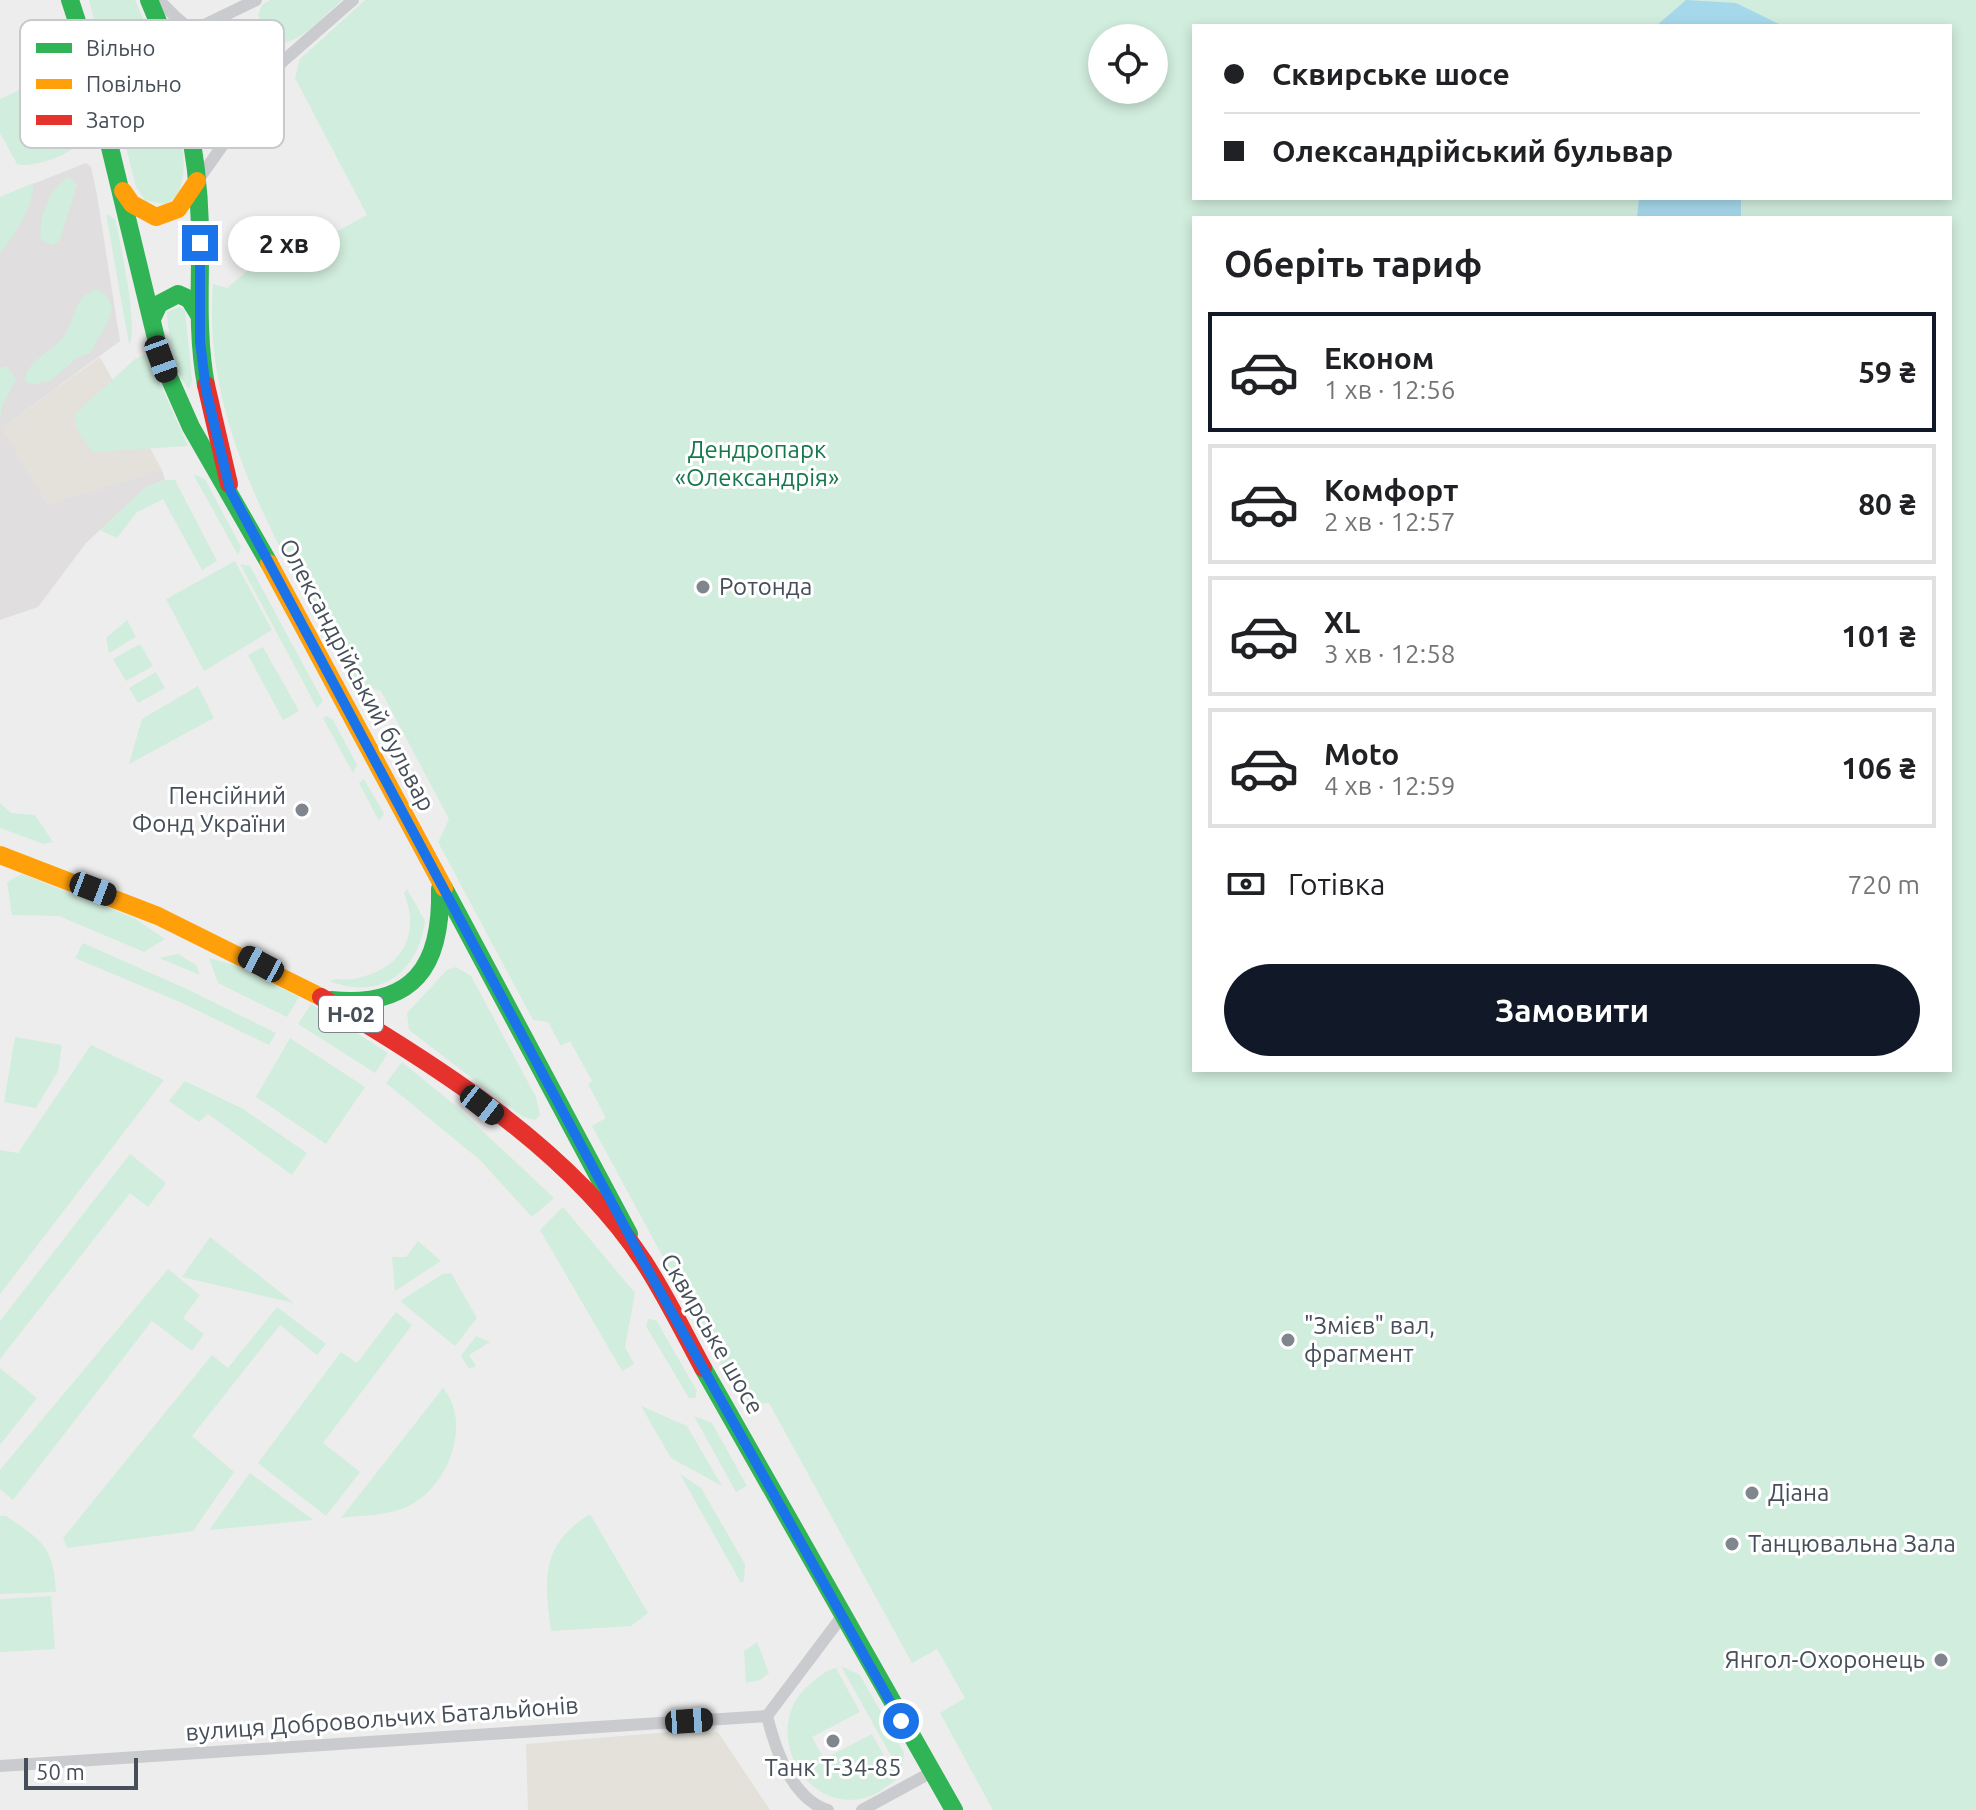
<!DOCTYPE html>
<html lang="uk">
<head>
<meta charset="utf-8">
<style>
  :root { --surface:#fff; --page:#f6f6f6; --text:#202124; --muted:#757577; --line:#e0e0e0; --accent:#111827 }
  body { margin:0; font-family:Ubuntu,sans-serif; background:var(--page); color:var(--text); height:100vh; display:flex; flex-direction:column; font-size:30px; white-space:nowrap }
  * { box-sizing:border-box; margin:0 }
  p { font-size:26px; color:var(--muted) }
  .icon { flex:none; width:44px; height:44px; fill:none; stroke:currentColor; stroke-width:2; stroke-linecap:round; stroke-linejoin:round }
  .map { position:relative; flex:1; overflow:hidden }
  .panel { position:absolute; left:1192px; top:216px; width:760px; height:856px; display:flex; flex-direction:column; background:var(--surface); border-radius:0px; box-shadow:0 4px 12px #0003 }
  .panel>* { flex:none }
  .hud { position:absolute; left:1192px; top:24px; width:760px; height:176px; border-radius:0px; box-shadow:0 4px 12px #0003; display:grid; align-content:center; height:176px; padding:0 32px; background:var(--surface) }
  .tools { position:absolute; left:1088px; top:24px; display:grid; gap:16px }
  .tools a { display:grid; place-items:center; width:80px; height:80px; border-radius:50%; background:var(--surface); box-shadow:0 4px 12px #0003; font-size:40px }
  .scale { position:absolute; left:24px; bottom:20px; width:114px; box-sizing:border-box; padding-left:8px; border:4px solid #454e59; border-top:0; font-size:22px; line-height:28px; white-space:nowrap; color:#454e59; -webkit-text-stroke:6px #fff; paint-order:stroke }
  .end { position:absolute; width:36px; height:36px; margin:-18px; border:10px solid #1a73e8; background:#fff; box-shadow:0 0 0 4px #fff }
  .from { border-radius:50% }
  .bubble { position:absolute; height:56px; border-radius:28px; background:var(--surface); box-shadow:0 4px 12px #0003; font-size:26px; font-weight:700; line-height:56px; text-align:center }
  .car { position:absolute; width:24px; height:48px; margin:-24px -12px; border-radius:10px; box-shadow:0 0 6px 2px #0007; background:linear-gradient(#222 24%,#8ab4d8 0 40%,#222 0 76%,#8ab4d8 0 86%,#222 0) }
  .hud b { display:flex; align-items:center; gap:28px; height:76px; font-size:30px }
  .hud b+b { border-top:2px solid var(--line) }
  .hud i { width:20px; height:20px; background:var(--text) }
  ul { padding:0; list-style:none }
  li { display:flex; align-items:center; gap:24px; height:120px; margin:0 16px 12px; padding:0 16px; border:4px solid var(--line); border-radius:0px }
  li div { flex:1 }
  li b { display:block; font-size:30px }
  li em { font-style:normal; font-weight:700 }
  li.current { border-color:var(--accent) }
  li>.icon { width:72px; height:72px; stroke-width:1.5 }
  h2 { padding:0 32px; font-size:36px; line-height:96px }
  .pay { display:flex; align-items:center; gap:20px; height:88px; padding:0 32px; font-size:30px }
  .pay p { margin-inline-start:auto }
  .primary-button { display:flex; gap:16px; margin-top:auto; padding:16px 32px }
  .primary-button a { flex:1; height:92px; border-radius:48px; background:var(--accent); color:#fff; font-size:32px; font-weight:700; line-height:92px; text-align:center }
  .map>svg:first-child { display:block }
</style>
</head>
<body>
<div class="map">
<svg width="1976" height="1810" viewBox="0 0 1976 1810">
  <rect width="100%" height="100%" fill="#eeeded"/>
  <g fill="#e3e1da">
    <polygon points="100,357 162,470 47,504 2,428"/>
    <polygon points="706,1729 709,1733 718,1732 770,1810 528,1810 526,1744"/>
  </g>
  <polygon fill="#e0dedf" points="86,163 91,167 97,195 120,341 2,428 47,504 162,470 165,480 146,487 86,543 38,607 0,620 0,197"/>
  <g fill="#d1eddd" fill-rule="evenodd">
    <path d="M89,0H135C151,36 214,181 166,204L146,201L136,187Z"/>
    <path d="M270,0H342C325,14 296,50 273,42L258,15L262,5Z"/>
    <path d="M365,0H1976V1810H993L940,1713L965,1698L937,1649L912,1663L769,1403L754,1404L735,1390L592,1126L606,1118L588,1084L592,1081L570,1041L561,1046L548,1022L533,1020L438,842L449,819L381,691L354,684C288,561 201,430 213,284L227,288L251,268L267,262L275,266L274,256H285L292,245L299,252L367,215L295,78L300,59ZM1194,26H1950V198H1194ZM1102,38H1154V90H1102ZM1194,218H1950V1070H1194Z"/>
    <path d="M57,72L85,138C75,153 34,169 17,164L0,133V99Z"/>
    <path d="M69,177L77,185L60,240L53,246L41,240C38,219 48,188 69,177Z"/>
    <path d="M33,183C34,207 15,234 0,253V197Z"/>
    <path d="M106,214L115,219C120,240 139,331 129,344Z"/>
    <path d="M97,289L107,296L112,307L108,322L90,353L78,357L52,380L32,385L25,381C26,359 56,351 66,333C77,315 73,297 97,289Z"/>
    <path d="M180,307L185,310L192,380L189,389C172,371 169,337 167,312Z"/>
    <polygon points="147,354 188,446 92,452 76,427 75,414 135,359"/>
    <polygon points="7,366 16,379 2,406 0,420 0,368"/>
    <polygon points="193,474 205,479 241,547 238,555"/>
    <polygon points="165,480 175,480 217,561 202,570 163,499 136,513 117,538 100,530 146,487"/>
    <polygon points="235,561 272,630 204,671 166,599"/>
    <polygon points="240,564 250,566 323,701 317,708"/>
    <polygon points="127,620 136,637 109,653 106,638"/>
    <polygon points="140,644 153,666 126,681 113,659"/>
    <polygon points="263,647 299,711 283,720 248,655"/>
    <polygon points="156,672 165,688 138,703 129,688"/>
    <polygon points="198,686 214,718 129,764 142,719"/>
    <polygon points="327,716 333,720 357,765 353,773 323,718"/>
    <polygon points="364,779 384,814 379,821 359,783"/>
    <polygon points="0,803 11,813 35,815 53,842 44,844 0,828"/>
    <polygon points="22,874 134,918 165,939 144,952 59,916 12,915 7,882"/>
    <path d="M407,889L425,921C418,973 380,1001 329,981C337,977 344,981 353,979C399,971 422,938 404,893Z"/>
    <polygon points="83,943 189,990 276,1033 269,1045 182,1003 75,958"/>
    <polygon points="178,954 196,965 200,975 159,958"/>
    <polygon points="209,958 237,966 299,997 287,1017 218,983"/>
    <polygon points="456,967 471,976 536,1097 540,1115 535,1120 523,1117 409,1030 407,1013 447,970"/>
    <polygon points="311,1004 388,1053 375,1073 298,1024"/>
    <polygon points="15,1037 62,1045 58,1071 36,1108 4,1102"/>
    <polygon points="290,1038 365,1087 326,1144 256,1097"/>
    <polygon points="91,1045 164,1080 0,1294 0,1150 18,1153"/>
    <polygon points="402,1062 457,1107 554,1198 532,1217 480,1160 386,1083"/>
    <polygon points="185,1081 243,1109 307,1153 292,1175 208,1114 199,1122 169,1101"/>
    <polygon points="130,1154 166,1183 148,1207 130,1193 0,1359 0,1321"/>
    <polygon points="563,1207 635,1293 625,1347 634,1364 622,1371 540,1230"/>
    <polygon points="210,1237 294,1303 182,1277"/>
    <polygon points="418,1241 441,1261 395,1291 392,1257 406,1257"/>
    <polygon points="168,1269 200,1295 183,1318 204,1334 192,1351 152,1321 13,1500 0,1489 0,1470"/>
    <polygon points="451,1273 477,1318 455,1346 400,1301 443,1274"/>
    <polygon points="277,1307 326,1344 317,1355 280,1325 192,1436 234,1472 193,1531 67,1548 63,1538 212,1355 228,1368"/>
    <polygon points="396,1312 412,1325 323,1443 360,1472 326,1516 258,1463 341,1352 357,1363"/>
    <polygon points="648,1319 656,1320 697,1391 695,1398 689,1398 646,1326"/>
    <polygon points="476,1336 490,1342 469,1355 476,1366 469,1369 461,1356"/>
    <polygon points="0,1368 37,1398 0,1445"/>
    <path d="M443,1388C474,1425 446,1492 404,1508C385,1516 361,1515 341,1518Z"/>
    <polygon points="641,1406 687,1426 722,1486 671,1458"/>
    <polygon points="694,1416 712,1423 747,1486 736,1492"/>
    <polygon points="250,1473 313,1520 209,1530"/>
    <polygon points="680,1474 701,1488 745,1564 744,1581 741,1583"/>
    <path d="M590,1514L648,1613L631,1626L551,1631C544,1580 540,1545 590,1514Z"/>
    <path d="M0,1516H6C43,1542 53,1545 56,1592L0,1594Z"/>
    <polygon points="51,1596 55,1649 0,1652 0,1599"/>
    <polygon points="757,1642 769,1673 760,1680 746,1683 744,1651"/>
    <polygon points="841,1666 860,1675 904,1753 901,1774"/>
    <path d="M836,1668L860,1712L812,1737L824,1759L872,1734L897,1779C886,1787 874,1797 860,1799C799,1809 761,1724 810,1684C818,1677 825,1671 836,1668Z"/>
  </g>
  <g fill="#a6d8eb">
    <polygon points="1686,0 1736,3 1783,26 1656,26"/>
    <polygon points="1639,198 1741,198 1741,218 1637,218"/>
  </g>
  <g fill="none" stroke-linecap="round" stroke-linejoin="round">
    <g stroke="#c9cbce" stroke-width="12">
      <path d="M159,0C193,38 231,60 282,62"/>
      <polyline points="192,31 256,0"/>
      <polyline points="198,180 282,62 353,0"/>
      <polyline points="0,1766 767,1716"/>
      <path d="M828,1810C791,1799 775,1748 767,1716L843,1615"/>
      <polyline points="862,1810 930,1773"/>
    </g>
    <g stroke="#30b455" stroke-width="18">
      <polyline points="70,0 87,52 161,359 191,427 269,563"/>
      <path d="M149,0C181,72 198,147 200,226C201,279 196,332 206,385"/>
      <polyline points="152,319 159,304 178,294 189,299 199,315"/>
      <polyline points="444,888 629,1234"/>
      <path d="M331,1000C413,1008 442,967 440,889"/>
      <polyline points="703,1368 954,1810"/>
    </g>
    <g stroke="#ff9f0a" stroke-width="18">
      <polyline points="123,191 132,204 156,217 178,209 197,181"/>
      <polyline points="269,563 444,888"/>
      <polyline points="0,855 158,916 321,997"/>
    </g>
    <g stroke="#e5322d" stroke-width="18">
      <polyline points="206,385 229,484"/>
      <path d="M321,997C435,1064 570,1149 644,1262C666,1296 684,1333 703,1368"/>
    </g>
  </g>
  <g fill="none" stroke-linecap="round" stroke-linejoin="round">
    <polyline stroke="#1a73e8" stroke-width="10" points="200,243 200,341 206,390 230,490 643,1261 901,1721"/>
  </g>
  <g fill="#80868d" stroke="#fff" stroke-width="3">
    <circle cx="703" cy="587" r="8"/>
    <circle cx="302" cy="810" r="8"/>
    <circle cx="1288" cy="1340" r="8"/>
    <circle cx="1752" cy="1493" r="8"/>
    <circle cx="1732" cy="1544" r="8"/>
    <circle cx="1941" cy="1660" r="8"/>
    <circle cx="833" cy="1741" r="8"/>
  </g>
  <g text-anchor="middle" stroke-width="6" stroke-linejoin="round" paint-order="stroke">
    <rect fill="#fff" stroke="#7d838b" stroke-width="2" x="319" y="996" width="64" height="36" rx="6"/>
    <g font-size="22" font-weight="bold" fill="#454e59">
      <text x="351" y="1022">Н-02</text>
    </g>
    <g font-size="24" fill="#17784d" stroke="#fff">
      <text x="757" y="458">Дендропарк<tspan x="757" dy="28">«Олександрія»</tspan></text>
    </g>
    <g font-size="24" fill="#454e59" stroke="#fff" text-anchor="start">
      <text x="719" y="595">Ротонда</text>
      <text x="286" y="804" text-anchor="end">Пенсійний<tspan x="286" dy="28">Фонд України</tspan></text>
      <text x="1304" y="1334">"Змієв" вал,<tspan x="1304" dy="28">фрагмент</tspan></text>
      <text x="1768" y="1501">Діана</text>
      <text x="1748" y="1552">Танцювальна Зала</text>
      <text x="1925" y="1668" text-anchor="end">Янгол-Охоронець</text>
      <text x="833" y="1776" text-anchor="middle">Танк Т-34-85</text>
    </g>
    <g font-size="24" fill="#454e59" stroke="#fff">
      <text transform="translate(357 675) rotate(62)" y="8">Олександрійський бульвар</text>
      <text transform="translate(712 1334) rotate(60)" y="8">Сквирське шосе</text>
      <text transform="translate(382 1719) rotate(-4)" y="8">вулиця Добровольчих Батальйонів</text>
    </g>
  </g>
  <rect x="20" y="20" width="264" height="128" rx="12" fill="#fff" stroke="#c7cacd" stroke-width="2"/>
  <rect x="36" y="43" width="36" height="10" fill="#30b455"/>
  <rect x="36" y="79" width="36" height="10" fill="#ff9f0a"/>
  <rect x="36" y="115" width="36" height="10" fill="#e5322d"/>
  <g font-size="22" fill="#454e59">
    <text x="86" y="56">Вільно</text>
    <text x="86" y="92">Повільно</text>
    <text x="86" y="128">Затор</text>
  </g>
</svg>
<div class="tools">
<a><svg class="icon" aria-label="locate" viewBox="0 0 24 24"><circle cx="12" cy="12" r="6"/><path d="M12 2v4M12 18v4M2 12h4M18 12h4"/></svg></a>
</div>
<div class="scale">50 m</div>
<i class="end from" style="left:901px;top:1721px"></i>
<i class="end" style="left:200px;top:243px"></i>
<div class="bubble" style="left:228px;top:216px;width:112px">2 хв</div>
<i class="car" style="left:161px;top:359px;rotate:160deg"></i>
<i class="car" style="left:93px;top:889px;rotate:111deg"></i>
<i class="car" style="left:261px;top:964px;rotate:298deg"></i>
<i class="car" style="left:482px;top:1105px;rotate:128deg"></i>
<i class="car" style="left:689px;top:1721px;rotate:86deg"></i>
<div class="hud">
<b><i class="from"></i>Сквирське шосе</b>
<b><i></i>Олександрійський бульвар</b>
</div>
<section class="panel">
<h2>Оберіть тариф</h2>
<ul>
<li class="current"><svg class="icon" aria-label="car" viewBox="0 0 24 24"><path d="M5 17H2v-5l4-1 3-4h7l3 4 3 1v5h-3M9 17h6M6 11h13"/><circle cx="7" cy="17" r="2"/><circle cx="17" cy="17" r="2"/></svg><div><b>Економ</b><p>1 хв · 12:56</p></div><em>59 ₴</em></li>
<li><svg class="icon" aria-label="car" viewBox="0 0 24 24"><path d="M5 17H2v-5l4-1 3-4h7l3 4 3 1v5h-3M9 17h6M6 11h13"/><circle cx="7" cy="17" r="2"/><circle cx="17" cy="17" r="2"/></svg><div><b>Комфорт</b><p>2 хв · 12:57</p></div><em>80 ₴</em></li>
<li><svg class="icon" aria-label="car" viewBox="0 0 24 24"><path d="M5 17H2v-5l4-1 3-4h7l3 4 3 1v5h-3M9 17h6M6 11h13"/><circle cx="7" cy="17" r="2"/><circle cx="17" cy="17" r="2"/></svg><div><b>XL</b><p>3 хв · 12:58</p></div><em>101 ₴</em></li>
<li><svg class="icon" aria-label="car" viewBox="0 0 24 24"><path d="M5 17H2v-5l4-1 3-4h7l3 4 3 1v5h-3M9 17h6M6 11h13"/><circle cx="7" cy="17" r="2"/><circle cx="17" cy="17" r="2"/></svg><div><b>Moto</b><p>4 хв · 12:59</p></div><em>106 ₴</em></li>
</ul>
<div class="pay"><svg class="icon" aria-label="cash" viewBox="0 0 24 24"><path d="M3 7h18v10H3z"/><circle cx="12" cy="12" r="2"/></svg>Готівка<p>720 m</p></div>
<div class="primary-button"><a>Замовити</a></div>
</section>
</div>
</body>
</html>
